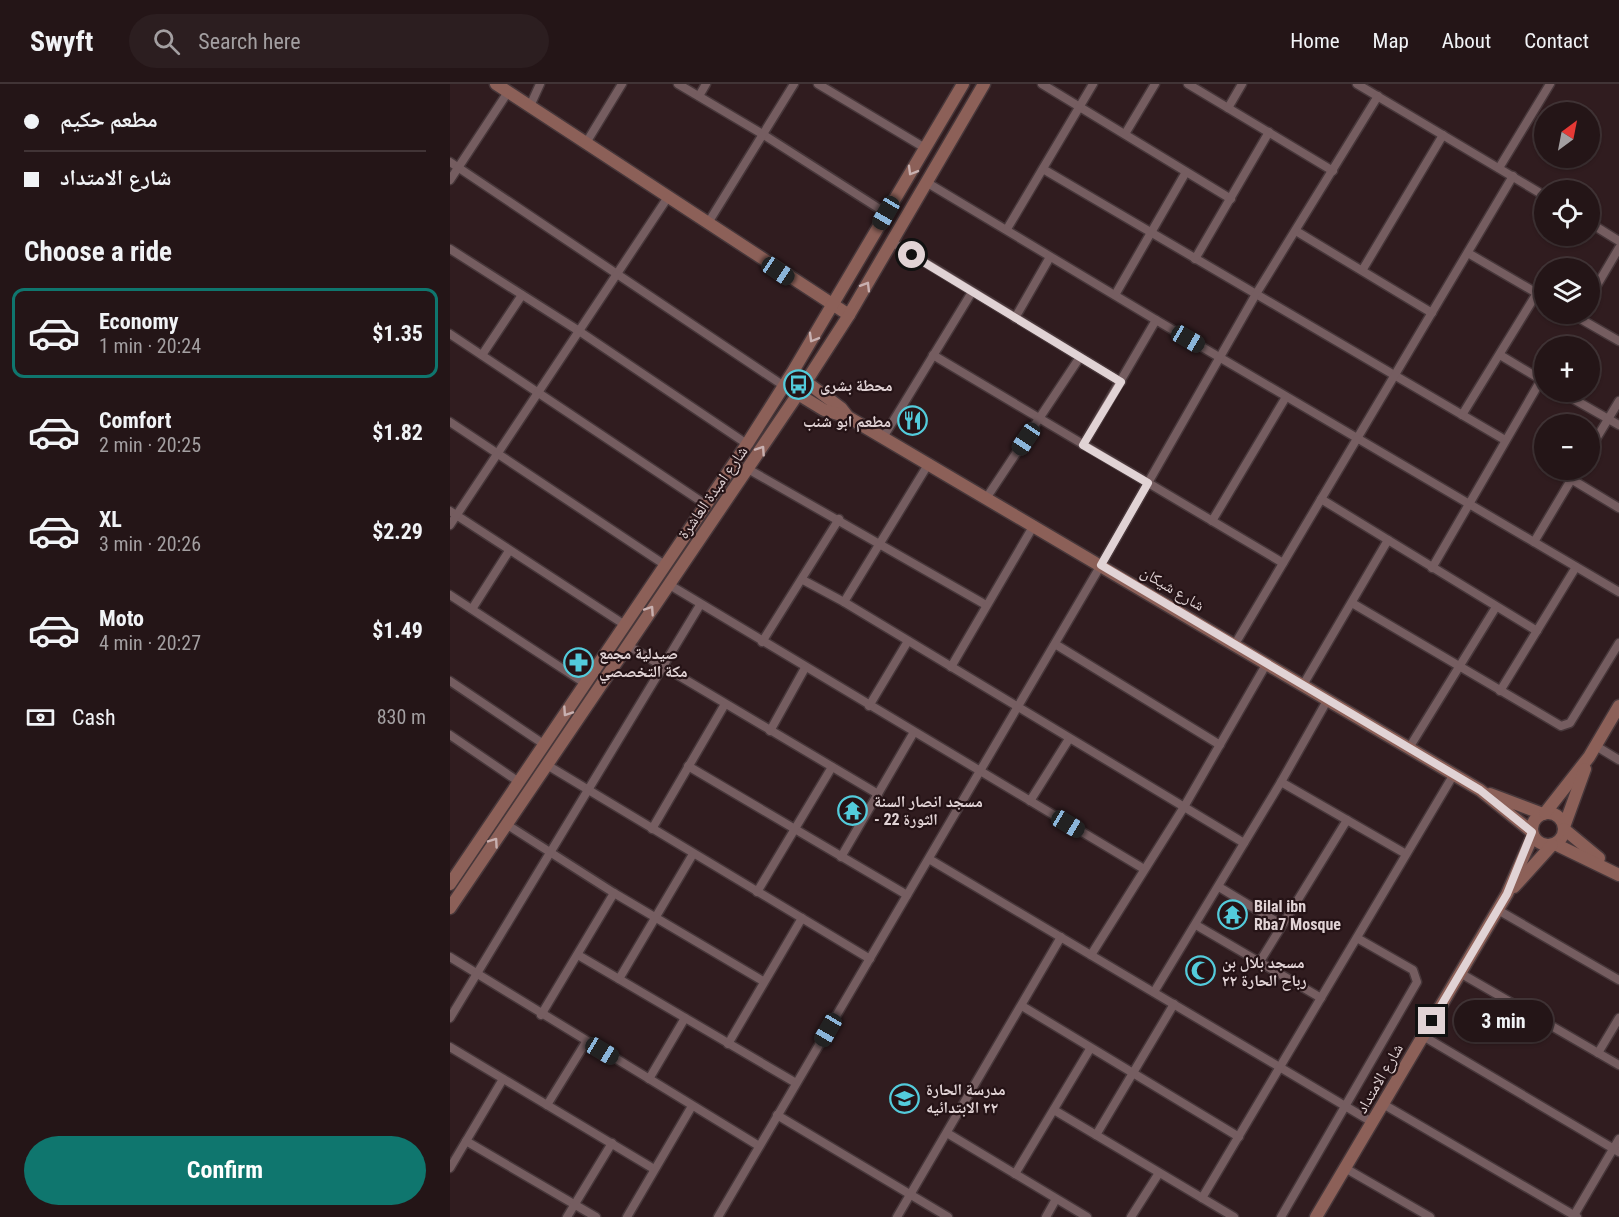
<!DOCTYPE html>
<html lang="en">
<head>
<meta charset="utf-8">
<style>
  :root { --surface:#241517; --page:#2c1e20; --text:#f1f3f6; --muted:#a39fa1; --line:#413436; --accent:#0f766e }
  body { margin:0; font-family:"Roboto Condensed","Noto Naskh Arabic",sans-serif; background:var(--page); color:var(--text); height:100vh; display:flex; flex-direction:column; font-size:22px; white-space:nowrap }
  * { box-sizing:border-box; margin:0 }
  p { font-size:20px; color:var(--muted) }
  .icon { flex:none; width:33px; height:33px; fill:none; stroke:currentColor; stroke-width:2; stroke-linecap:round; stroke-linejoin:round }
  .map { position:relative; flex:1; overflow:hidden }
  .details { display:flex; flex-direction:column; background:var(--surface); width:450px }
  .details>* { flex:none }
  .guide { display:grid; align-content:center; height:132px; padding:0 24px; background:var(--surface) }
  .needle { width:39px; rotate:32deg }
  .tools { position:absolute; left:1084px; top:18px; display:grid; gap:12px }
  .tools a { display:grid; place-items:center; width:66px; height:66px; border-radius:50%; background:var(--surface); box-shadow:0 2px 4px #0004,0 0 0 2px var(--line); font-size:30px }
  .end { position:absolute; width:27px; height:27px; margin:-14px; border:8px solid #e1d3d5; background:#111; box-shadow:0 0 0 3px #111 }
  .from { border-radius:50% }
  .bubble { position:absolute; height:42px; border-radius:21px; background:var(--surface); box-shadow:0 2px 4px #0004,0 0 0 2px var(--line); font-size:20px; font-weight:700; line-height:42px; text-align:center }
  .car { position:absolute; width:18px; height:36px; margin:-18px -9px; border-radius:8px; box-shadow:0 0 4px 2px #0007; background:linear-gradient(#222 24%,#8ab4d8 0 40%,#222 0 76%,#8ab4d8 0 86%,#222 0) }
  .guide b { display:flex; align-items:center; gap:21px; height:57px; font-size:22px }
  .guide b+b { border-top:2px solid var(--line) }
  .guide i { width:15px; height:15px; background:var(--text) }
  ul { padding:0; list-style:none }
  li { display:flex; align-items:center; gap:18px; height:90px; margin:0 12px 9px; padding:0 12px; border:3px solid transparent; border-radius:12px }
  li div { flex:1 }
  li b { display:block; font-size:22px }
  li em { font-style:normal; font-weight:700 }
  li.active { border-color:var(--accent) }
  li>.icon { width:54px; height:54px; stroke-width:1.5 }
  h2 { padding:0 24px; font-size:27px; line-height:72px }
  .pay { display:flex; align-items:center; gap:15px; height:66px; padding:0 24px; font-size:22px }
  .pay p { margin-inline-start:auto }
  .action { display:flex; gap:12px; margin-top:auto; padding:12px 24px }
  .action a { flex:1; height:69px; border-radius:36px; background:var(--accent); color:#fff; font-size:24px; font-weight:700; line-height:69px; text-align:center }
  header { display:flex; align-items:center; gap:36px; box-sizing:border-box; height:84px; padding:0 30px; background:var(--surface); border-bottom:2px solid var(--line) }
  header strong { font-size:28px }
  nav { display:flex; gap:33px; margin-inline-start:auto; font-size:21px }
  .search { width:420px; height:54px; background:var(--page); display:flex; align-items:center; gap:15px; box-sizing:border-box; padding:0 21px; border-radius:33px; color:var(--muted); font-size:22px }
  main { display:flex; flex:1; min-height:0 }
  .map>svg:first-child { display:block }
</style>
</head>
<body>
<header>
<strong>Swyft</strong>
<div class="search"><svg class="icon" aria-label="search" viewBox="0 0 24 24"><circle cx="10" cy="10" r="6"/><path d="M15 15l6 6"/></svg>Search here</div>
<nav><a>Home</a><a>Map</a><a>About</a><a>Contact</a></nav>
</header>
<main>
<section class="details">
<div class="guide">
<b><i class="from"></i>مطعم حكيم</b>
<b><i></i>شارع الامتداد</b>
</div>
<h2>Choose a ride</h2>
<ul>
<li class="active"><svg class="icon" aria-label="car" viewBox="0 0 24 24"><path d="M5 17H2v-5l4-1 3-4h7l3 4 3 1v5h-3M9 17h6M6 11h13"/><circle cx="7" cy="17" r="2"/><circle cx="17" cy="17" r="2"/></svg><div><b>Economy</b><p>1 min · 20:24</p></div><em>$1.35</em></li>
<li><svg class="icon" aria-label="car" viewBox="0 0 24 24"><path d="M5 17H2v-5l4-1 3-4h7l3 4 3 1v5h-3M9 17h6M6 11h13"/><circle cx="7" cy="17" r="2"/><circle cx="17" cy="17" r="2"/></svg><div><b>Comfort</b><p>2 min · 20:25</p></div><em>$1.82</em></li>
<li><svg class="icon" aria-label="car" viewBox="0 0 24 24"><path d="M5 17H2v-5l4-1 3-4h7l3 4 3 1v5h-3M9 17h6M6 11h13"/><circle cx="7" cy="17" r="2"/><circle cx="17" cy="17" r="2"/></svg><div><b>XL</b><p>3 min · 20:26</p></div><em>$2.29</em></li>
<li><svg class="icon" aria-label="car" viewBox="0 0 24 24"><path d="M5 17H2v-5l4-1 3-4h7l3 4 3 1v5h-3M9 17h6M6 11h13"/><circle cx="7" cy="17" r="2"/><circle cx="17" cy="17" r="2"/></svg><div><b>Moto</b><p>4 min · 20:27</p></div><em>$1.49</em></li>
</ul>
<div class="pay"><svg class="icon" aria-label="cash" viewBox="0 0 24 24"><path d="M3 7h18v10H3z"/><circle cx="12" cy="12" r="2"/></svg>Cash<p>830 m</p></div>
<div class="action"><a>Confirm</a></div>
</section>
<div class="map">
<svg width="1169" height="1133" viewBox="0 0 1169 1133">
  <rect width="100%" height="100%" fill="#301c1f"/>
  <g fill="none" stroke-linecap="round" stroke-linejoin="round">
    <defs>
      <g id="street">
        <polyline points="228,0 314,51 436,129"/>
        <polyline points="368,0 475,64"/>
        <polyline points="592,0 781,115"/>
        <polyline points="738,0 883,87"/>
        <polyline points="907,0 1095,112"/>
        <polyline points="249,12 256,0"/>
        <polyline points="80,22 90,0"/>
        <polyline points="778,24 792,0"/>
        <polyline points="675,50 705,0"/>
        <polyline points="136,59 172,0"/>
        <polyline points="0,78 334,302"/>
        <polyline points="1049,84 1100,0"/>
        <polyline points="593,85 1055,356"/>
        <polyline points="0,96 58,8"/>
        <polyline points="476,98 706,236 1169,508"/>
        <polyline points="258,139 344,0"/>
        <polyline points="1140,139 1169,157"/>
        <polyline points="557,145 643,0"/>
        <polyline points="846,147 982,229"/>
        <polyline points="442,158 671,298"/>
        <polyline points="0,165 129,247 297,360"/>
        <polyline points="1018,169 1095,214"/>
        <polyline points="745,175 819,48"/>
        <polyline points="913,185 993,51"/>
        <polyline points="665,211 736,88"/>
        <polyline points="1140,213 1169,164"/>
        <polyline points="1122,230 1169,257"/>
        <polyline points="565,234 600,173"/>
        <polyline points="0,250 255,420"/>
        <polyline points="32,271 72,211"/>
        <polyline points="483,271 833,479"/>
        <polyline points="1050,271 1095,298"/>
        <polyline points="1111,308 1169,341"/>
        <polyline points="1012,331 1087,209"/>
        <polyline points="0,338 215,481"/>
        <polyline points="434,352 522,208"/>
        <polyline points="633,361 706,236"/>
        <polyline points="1140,365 1169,317"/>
        <polyline points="298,385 536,521"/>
        <polyline points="1121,395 1169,424"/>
        <polyline points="537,413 630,273"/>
        <polyline points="871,415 1087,547"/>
        <polyline points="0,427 175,541"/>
        <polyline points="762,437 836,313"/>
        <polyline points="0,441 218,113"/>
        <polyline points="1084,458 1127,386"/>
        <polyline points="982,484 1091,296"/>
        <polyline points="353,496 394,518 794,759"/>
        <polyline points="218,500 694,785"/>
        <polyline points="0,511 136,600"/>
        <polyline points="394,518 479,379"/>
        <polyline points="902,519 1111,642 1120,639 1169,559"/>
        <polyline points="22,525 59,467"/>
        <polyline points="312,558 389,435"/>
        <polyline points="605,560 770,661"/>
        <polyline points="785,560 1063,92"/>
        <polyline points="177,561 428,710"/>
        <polyline points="501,583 584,441"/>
        <polyline points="0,597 95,661"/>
        <polyline points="853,601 938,456"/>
        <polyline points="1050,607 1126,483"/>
        <polyline points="419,622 458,557"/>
        <polyline points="320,647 355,584"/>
        <polyline points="0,651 69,698"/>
        <polyline points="1146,662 1169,676"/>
        <polyline points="959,664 1046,523"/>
        <polyline points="97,681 420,875"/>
        <polyline points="238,682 457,811"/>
        <polyline points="831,698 956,770"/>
        <polyline points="580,717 619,655"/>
        <polyline points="56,740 164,809 313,897"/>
        <polyline points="202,745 275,620"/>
        <polyline points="391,773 464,648"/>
        <polyline points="479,775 922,1038"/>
        <polyline points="769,803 832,841"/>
        <polyline points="307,808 382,683"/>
        <polyline points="1048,826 1169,896"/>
        <polyline points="746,841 871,914"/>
        <polyline points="128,871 346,999"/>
        <polyline points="641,871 734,723 817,579"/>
        <polyline points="0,873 309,1062"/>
        <polyline points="809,879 897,736"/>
        <polyline points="1010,889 1169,981"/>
        <polyline points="169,895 243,770"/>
        <polyline points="704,908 831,698 878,615"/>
        <polyline points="572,922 789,1053"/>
        <polyline points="91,931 164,809"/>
        <polyline points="0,934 250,521"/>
        <polyline points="973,952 1169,1068"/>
        <polyline points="278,960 352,834"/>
        <polyline points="0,963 204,1085"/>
        <polyline points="1148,969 1169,934"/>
        <polyline points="199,995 235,934"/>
        <polyline points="933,1020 1127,1133"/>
        <polyline points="97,1021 136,958"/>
        <polyline points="604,1026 784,1133"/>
        <polyline points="327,1031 498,1133"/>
        <polyline points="497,1049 637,1133"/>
        <polyline points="646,1051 724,920"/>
        <polyline points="16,1057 146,1133"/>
        <polyline points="0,1084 53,995"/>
        <polyline points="895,1084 980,1133"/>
        <polyline points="565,1090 640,965"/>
        <polyline points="752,1114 1004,690"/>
        <polyline points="117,1133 162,1059"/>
        <polyline points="177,1133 242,1022"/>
        <polyline points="268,1133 651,481 806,210 928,12"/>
        <polyline points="447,1133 611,853"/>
        <polyline points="596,1133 606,1115"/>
        <polyline points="681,1133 709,1089"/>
        <polyline points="831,1133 967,898 963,886 907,854"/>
        <polyline points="1123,1133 1169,1055"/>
      </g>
      <g id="secondary">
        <polyline points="46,0 399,231"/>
        <polyline points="351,294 391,324 398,333 1030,706 1082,748"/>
        <polyline points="343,307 374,326 398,333"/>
        <polyline points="1040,710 1093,730"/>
        <circle cx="1098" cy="745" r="16"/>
        <polyline points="1095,729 1139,673 1169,622"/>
        <polyline points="1114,743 1135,685"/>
        <polyline points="1114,745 1149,774"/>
        <polyline points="1105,760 1169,791"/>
        <polyline points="0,800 297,360 342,289 513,0"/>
        <polyline points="1064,803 1102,761"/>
        <polyline points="0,824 348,310 399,231 534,0"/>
        <polyline points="866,1133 1057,810 1083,751"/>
      </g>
    </defs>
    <use href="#street" stroke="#47373a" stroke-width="11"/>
    <use href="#secondary" stroke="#47373a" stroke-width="15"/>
    <use href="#street" stroke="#755d60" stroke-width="8"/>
    <use href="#secondary" stroke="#8c6058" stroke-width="12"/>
  </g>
  <defs><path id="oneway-chevron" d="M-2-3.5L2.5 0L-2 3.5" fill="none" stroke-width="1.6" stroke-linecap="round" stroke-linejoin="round" transform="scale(1.5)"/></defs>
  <g stroke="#c8b0b0">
    <use href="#oneway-chevron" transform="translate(462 87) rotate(120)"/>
    <use href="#oneway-chevron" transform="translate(416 202) rotate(-59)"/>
    <use href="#oneway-chevron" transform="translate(363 254) rotate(120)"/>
    <use href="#oneway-chevron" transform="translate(311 366) rotate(-56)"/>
    <use href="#oneway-chevron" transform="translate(200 526) rotate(-56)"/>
    <use href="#oneway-chevron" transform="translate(117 628) rotate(124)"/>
    <use href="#oneway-chevron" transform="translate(44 758) rotate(-55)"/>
  </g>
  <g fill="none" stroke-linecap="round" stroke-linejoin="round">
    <polyline stroke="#e1d3d5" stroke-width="8" points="462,171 671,298 633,361 698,399 651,481 1030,706 1082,748 1057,810 982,937"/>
  </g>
  <defs>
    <symbol id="bus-ring" viewBox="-11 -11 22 22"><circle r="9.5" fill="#251316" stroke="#53cbdb" stroke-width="1.5"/><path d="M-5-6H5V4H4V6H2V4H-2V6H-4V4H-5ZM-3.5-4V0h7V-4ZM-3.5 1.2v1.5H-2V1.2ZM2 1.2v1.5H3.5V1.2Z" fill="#53cbdb"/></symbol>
    <symbol id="restaurant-ring" viewBox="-11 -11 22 22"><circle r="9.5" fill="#251316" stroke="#53cbdb" stroke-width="1.5"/><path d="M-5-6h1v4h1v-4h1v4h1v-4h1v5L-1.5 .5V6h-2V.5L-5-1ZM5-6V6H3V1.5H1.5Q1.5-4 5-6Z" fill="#53cbdb"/></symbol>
    <symbol id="pharmacy-ring" viewBox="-11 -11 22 22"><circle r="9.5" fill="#251316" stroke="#53cbdb" stroke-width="1.5"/><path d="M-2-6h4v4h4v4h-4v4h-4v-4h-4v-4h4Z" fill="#53cbdb"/></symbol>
    <symbol id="temple-ring" viewBox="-11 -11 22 22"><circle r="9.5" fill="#251316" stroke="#53cbdb" stroke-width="1.5"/><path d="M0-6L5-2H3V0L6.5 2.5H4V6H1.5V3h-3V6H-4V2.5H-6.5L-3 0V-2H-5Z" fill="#53cbdb"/></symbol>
    <symbol id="mosque-ring" viewBox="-11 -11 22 22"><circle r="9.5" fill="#251316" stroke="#53cbdb" stroke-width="1.5"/><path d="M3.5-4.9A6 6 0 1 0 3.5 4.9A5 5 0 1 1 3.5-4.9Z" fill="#53cbdb"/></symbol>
    <symbol id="school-ring" viewBox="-11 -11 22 22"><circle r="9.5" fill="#251316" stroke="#53cbdb" stroke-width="1.5"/><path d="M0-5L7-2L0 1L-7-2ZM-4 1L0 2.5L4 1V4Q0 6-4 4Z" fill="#53cbdb"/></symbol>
  </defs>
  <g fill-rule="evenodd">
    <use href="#bus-ring" x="332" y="284" width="33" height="33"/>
    <use href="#restaurant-ring" x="446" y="320" width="33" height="33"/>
    <use href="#pharmacy-ring" x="112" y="562" width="33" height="33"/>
    <use href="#temple-ring" x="386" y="710" width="33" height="33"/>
    <use href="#temple-ring" x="766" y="814" width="33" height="33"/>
    <use href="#mosque-ring" x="734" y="870" width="33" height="33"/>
    <use href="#school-ring" x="438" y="998" width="33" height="33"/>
  </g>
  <g text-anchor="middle" stroke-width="4.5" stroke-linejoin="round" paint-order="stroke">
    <g font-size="16" font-weight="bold" fill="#e1d3d5" stroke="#251316" text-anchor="start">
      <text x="370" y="307">محطة بشرى</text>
      <text x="441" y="343" text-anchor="end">مطعم ابو شنب</text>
      <text x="149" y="575">صيدلية مجمع<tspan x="149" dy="18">مكة التخصصي</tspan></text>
      <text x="424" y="723">مسجد انصار السنة<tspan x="424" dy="18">- الثورة 22</tspan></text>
      <text x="804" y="828">Bilal ibn<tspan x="804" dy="18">Rba7 Mosque</tspan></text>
      <text x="772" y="884">مسجد بلال بن<tspan x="772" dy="18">رباح الحارة ٢٢</tspan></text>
      <text x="476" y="1011">مدرسة الحارة<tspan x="476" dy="18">٢٢ الابتدائيه</tspan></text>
    </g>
    <g font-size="16" fill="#e1d3d5" stroke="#251316">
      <text transform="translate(262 408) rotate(-55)" y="6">شارع امبدة العاشرة</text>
      <text transform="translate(723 504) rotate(31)" y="6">شارع شيكان</text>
      <text transform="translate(929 994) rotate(-60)" y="6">شارع الامتداد</text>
    </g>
  </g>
</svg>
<div class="tools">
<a><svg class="needle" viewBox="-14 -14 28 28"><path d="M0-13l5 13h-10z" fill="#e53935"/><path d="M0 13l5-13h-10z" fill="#a39fa1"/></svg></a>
<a><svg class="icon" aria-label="locate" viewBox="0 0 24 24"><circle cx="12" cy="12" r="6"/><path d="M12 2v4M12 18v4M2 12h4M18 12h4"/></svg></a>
<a><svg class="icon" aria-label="layers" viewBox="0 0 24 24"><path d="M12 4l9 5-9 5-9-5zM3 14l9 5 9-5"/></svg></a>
<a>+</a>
<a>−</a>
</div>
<i class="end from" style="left:462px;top:171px"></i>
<i class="end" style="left:982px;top:937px"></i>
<div class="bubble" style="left:1004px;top:916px;width:99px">3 min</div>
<i class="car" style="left:436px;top:129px;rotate:210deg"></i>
<i class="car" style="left:328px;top:187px;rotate:124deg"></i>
<i class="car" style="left:738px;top:255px;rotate:120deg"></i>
<i class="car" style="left:576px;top:355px;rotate:214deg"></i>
<i class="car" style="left:618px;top:740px;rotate:121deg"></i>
<i class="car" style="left:378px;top:946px;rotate:210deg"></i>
<i class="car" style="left:152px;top:967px;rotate:121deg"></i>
</div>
</main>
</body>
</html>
